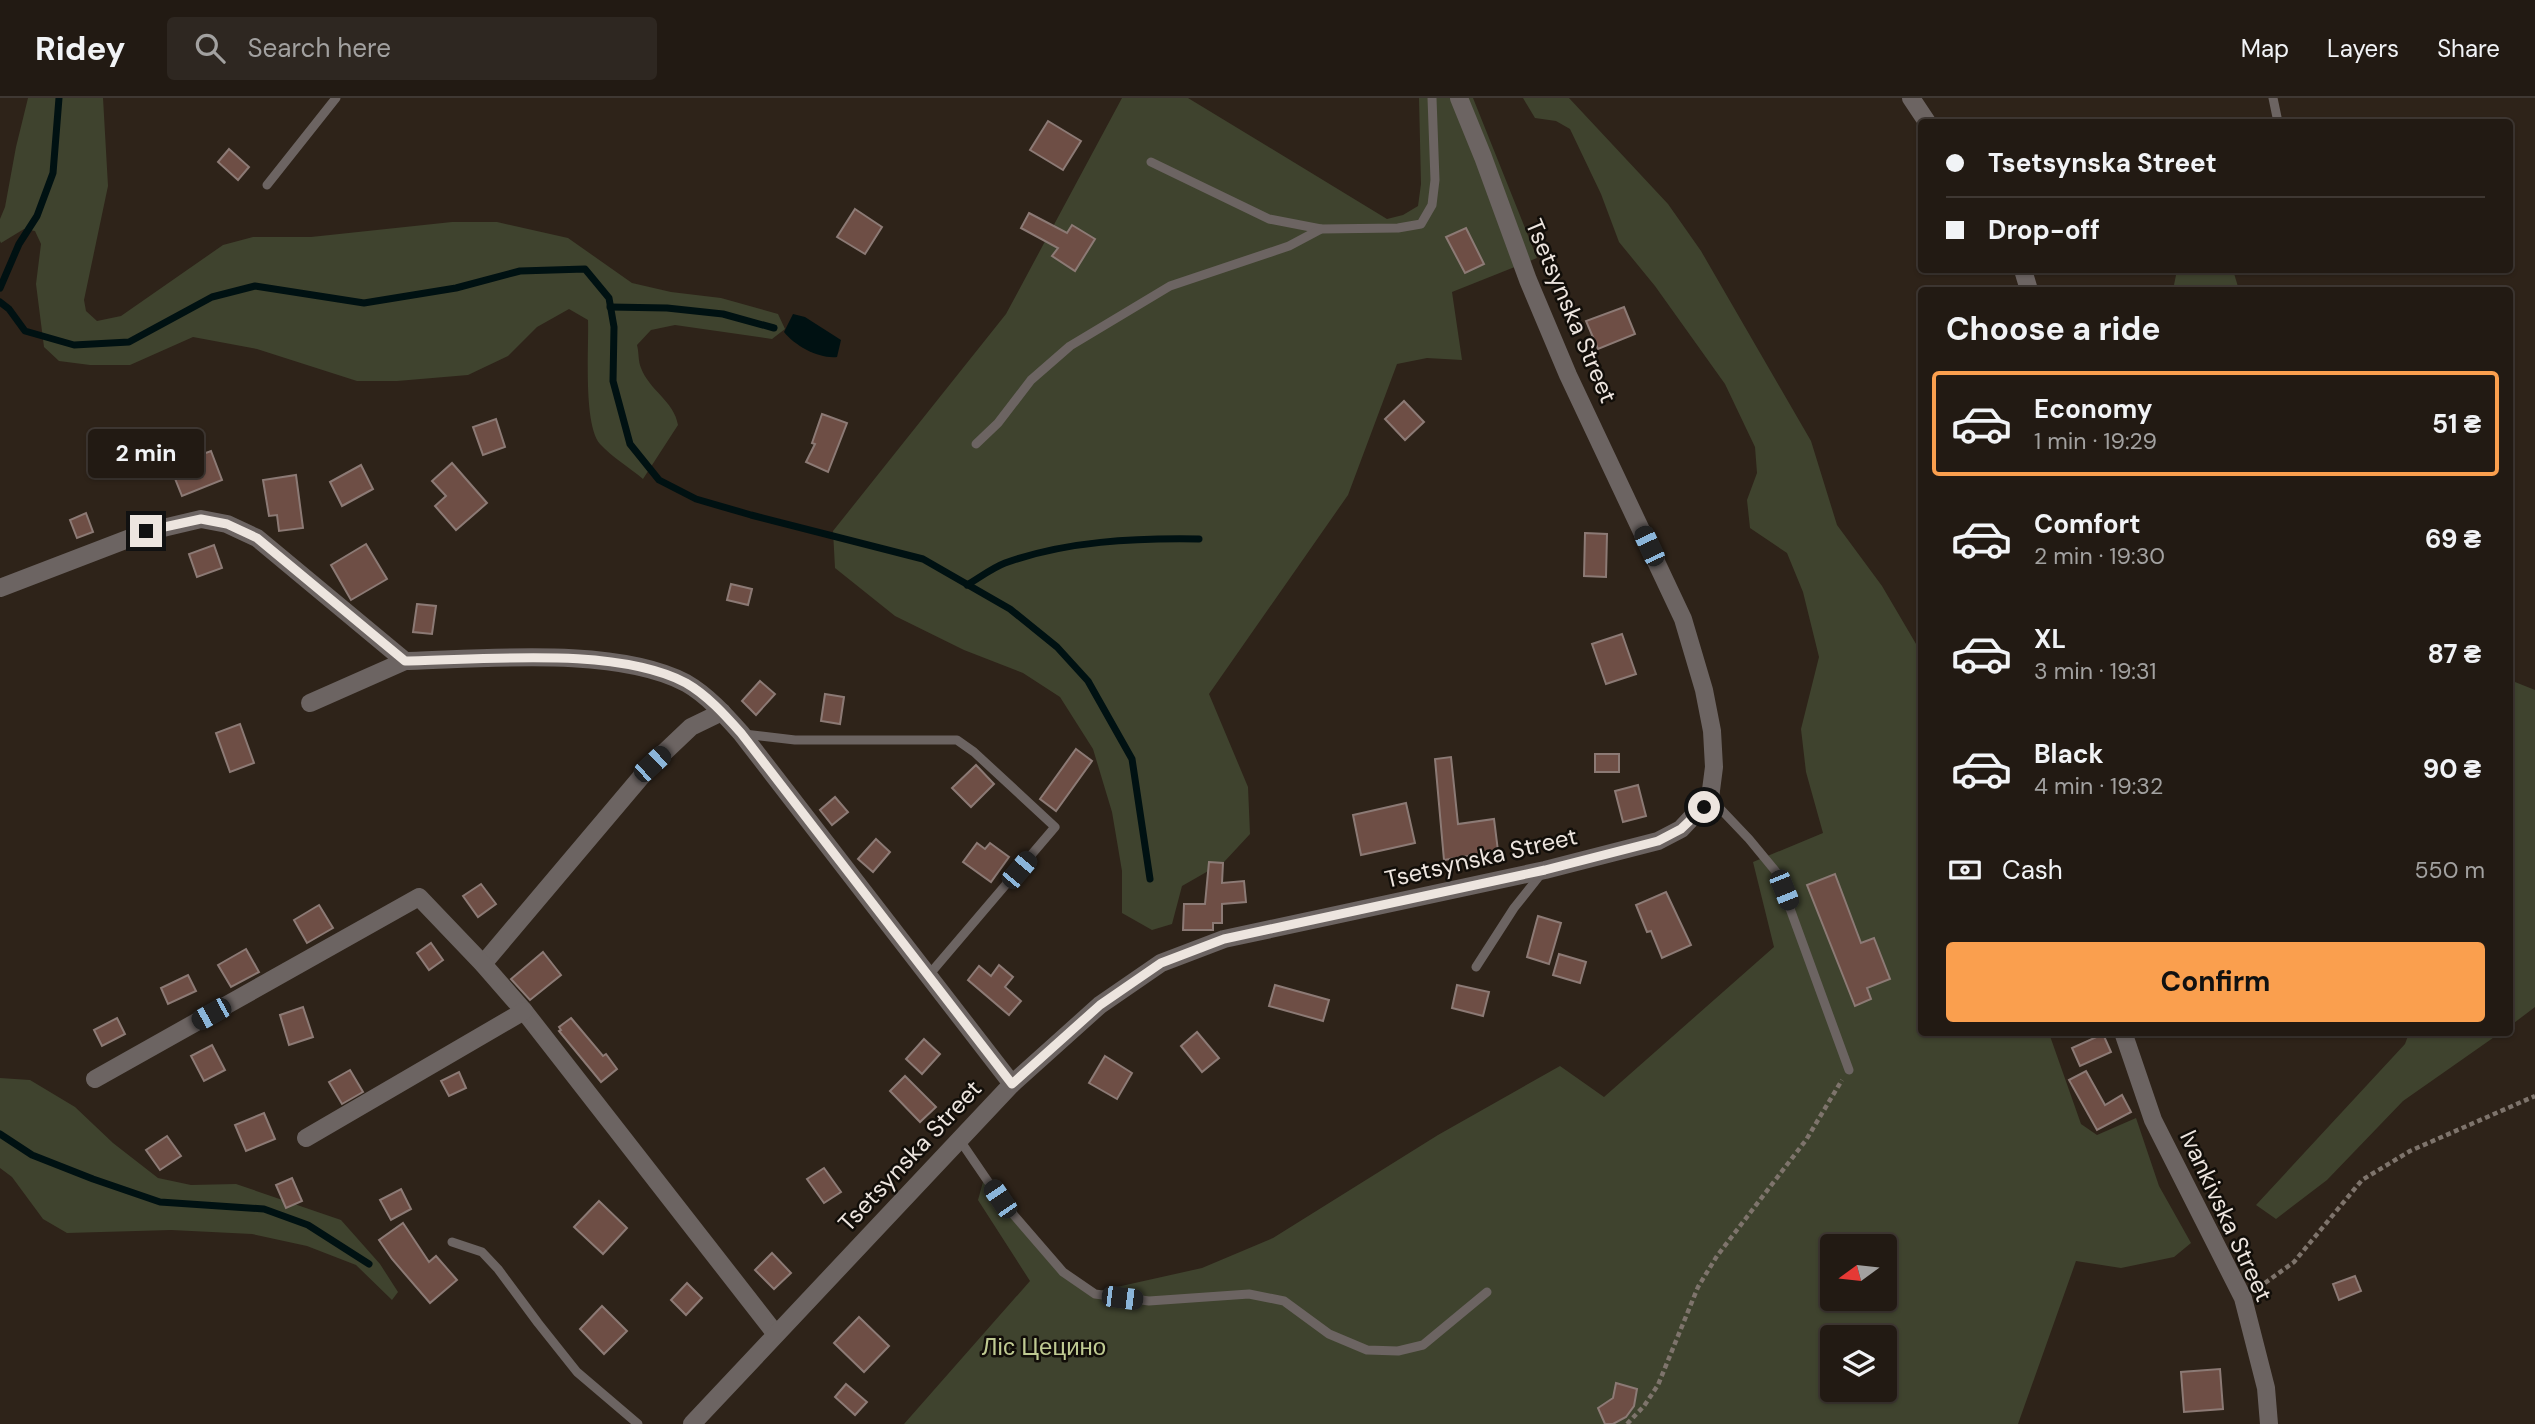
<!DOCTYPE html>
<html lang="en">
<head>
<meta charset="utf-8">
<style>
  :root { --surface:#221a13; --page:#2e2721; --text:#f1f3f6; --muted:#a2a1a0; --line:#3f3833; --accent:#fa9f4e }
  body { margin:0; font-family:"DM Sans",sans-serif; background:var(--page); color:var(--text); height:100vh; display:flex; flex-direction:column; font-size:26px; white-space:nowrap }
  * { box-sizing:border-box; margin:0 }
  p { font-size:23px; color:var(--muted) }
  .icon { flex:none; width:38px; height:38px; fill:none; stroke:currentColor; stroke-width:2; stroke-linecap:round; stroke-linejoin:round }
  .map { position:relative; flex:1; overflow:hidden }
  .details { position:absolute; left:1918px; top:189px; width:595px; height:749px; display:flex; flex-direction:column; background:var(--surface); border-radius:7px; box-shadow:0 2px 5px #0004,0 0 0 2px var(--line) }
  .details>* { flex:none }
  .hud { position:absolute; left:1918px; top:21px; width:595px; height:154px; border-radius:7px; box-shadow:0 2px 5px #0004,0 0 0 2px var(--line); display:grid; align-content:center; height:154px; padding:0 28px; background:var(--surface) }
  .needle { width:46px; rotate:255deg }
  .tools { position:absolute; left:1820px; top:1136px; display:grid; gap:14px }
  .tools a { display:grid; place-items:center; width:77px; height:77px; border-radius:7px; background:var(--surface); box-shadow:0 2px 5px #0004,0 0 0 2px var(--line); font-size:35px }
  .end { position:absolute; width:32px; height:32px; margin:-16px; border:9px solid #ede5df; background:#111; box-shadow:0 0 0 4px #111 }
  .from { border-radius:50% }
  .bubble { position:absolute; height:49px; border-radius:7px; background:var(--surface); box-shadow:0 2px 5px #0004,0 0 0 2px var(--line); font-size:23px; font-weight:700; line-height:49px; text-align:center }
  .car { position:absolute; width:21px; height:42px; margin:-21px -10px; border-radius:9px; box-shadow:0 0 5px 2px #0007; background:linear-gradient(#222 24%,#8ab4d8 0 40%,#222 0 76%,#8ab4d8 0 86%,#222 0) }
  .hud b { display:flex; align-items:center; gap:24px; height:66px; font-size:26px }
  .hud b+b { border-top:2px solid var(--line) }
  .hud i { width:18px; height:18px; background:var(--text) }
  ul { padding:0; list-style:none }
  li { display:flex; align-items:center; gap:21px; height:105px; margin:0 14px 10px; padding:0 14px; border:4px solid transparent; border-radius:7px }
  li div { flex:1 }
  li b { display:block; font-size:26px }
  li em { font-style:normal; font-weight:700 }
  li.on { border-color:var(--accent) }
  li>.icon { width:63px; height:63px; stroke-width:1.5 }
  h2 { padding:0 28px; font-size:32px; line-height:84px }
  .pay { display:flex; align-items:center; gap:18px; height:77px; padding:0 28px; font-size:26px }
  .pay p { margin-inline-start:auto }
  .button { display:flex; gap:14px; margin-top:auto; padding:14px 28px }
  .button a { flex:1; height:80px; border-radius:7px; background:var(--accent); color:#111; font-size:28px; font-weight:700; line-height:80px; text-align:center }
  header { display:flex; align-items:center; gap:42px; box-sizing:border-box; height:98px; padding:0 35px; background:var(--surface); border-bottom:2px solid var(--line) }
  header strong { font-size:33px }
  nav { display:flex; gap:38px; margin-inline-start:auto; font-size:24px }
  .search { width:490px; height:63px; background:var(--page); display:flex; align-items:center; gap:18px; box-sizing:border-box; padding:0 24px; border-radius:7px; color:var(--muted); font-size:26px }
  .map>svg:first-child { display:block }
</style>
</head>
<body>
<header>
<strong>Ridey</strong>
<div class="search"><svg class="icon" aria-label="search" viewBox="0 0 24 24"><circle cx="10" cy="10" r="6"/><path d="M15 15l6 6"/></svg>Search here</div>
<nav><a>Map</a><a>Layers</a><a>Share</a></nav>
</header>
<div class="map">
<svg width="2535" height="1326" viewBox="0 0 2535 1326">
  <rect width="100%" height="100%" fill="#2e2319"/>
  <g fill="#3f432e" fill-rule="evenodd">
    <path d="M28,0H103L108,88L84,202L86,213L97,223L121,218L223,147L253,139H311L452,124H497L568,140L632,185L671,194L721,200L778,216L785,231L772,241L675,227L651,232L637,247C639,254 638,263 641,270C649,292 674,303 678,327L643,381C630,370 612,359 600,346C583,326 589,251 588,222L569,211L537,229L508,258L468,277L397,283H357L257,251L193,239L130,267H90L59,263L44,249L36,186L41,146L35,133L24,131L1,145L0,143V121L5,109L16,49Z"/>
    <polygon points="1122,0 1188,0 1387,121 1403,117 1418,108 1421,86 1419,0 1473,0 1537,160 1452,194 1462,262 1427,260 1397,266 1348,397 1209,596 1248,689 1250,736 1224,764 1182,788 1172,826 1152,832 1122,815 1122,773 1112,714 1093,651 1060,599 1023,575 964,552 895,518 835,470 833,433 1006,216"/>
    <path d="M1523,0H1569L1668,106L1701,153L1811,343L1837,427L1882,488L1919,551L1922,563V934L2055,935L2050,938L2081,1026L2097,1037L2136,1020L2159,1088L2191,1145L2174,1159L2121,1170L2076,1163L2018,1326H904L1030,1183L978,1102L983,1084L1062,1175L1090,1195L1202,1170L1273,1140L1438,1037L1560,968L1604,999L1774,849L1753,764L1823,735L1806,674L1801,631L1819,559L1803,494L1787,455L1750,430L1747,402L1757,375L1755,349L1725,286L1655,188L1619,144L1601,96L1570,31L1556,23L1535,20ZM1832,1148H1885V1200H1832ZM1832,1239H1885V1292H1832Z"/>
    <polygon points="2177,172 2233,172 2239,192 2173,192"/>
    <polygon points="2510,582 2535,592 2535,909 2510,928"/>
    <polygon points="2409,935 2500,935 2403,1003 2327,1082 2276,1121 2256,1107 2405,946"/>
    <polygon points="0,980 30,982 75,1009 113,1045 158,1080 191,1087 236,1086 341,1122 380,1166 398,1194 392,1202 356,1167 307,1148 252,1136 171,1132 67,1135 43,1121 12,1079 0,1070"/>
  </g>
  <path fill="#001112" d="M793,216L805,219L841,242L837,259C819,261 795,248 784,234Z"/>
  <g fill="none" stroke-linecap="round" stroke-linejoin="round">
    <g stroke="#001112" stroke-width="7">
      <polyline points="0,190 19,146 37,118 53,75 59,0"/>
      <polyline points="0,204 9,211 25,233 74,247 129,244 212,199 255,188 364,205 456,190 520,173 585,171 609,200 614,229 613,283 630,346 659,382 696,401 751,417 923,461 1010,511 1057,549 1088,583 1132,661 1150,781"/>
      <polyline points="610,209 667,210 723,216 774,230"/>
      <path d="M967,487C979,480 992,470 1005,465C1066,443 1134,440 1199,441"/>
      <polyline points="0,1036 32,1057 93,1081 160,1104 264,1111 308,1127 369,1166"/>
    </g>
  </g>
  <g fill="#6e4e45" stroke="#8c7a75" stroke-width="2">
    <polygon points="1048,23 1081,43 1063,72 1030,52"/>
    <polygon points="229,51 249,69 238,82 218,64"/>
    <polygon points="855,111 882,129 865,156 837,139"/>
    <polygon points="1029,115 1067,135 1072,127 1095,141 1075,173 1052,158 1058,150 1021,130"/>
    <polygon points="1466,130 1484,166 1465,175 1446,139"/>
    <polygon points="1624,209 1635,236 1598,251 1586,223"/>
    <polygon points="1404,303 1424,324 1405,342 1385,321"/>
    <polygon points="822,316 847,325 828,374 806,364 815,346 812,345"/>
    <polygon points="496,321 505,349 483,357 473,329"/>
    <polygon points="211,353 222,382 182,398 170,368"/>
    <polygon points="452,365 487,405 456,432 435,408 446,398 432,383"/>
    <polygon points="361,367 373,391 342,408 330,384"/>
    <polygon points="296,377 303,430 279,433 277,417 269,418 263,382"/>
    <polygon points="86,415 93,434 77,440 70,422"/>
    <polygon points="1585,435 1607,436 1606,479 1584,478"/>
    <polygon points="366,446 387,481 351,502 331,467"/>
    <polygon points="214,447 222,470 197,479 189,456"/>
    <polygon points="731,486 752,491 748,507 727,502"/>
    <polygon points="417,506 436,508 432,536 413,534"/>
    <polygon points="1622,536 1636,576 1606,586 1592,546"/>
    <polygon points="760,583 775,596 756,617 742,603"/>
    <polygon points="825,596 844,599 840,626 821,623"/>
    <polygon points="240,626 254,665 230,674 216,635"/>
    <polygon points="1076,651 1092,663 1056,713 1040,701"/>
    <rect x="1595" y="656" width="24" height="18"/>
    <polygon points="1451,659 1458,726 1494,721 1498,753 1444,762 1435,661"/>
    <polygon points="976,667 994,686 971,709 952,690"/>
    <polygon points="1638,687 1646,718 1623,724 1615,693"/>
    <polygon points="835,699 848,714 832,727 820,712"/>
    <polygon points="1406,705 1415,745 1361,757 1353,717"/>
    <polygon points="876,741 890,754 873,774 858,761"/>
    <polygon points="977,745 985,751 990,745 1009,759 991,784 963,764"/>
    <polygon points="1209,764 1223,765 1222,785 1244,783 1246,804 1222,806 1222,825 1213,825 1213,832 1183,832 1184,806 1205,806"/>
    <polygon points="1835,776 1861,845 1874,840 1890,881 1867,890 1871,901 1855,908 1807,787"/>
    <polygon points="481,786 496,806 478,819 463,798"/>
    <polygon points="1666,794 1691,847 1662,860 1651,833 1647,834 1636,807"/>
    <polygon points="319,807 333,830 307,845 294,822"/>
    <polygon points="1538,818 1561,825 1549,866 1527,859"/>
    <polygon points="431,845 443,862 429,872 417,855"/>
    <polygon points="246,851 259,874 231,889 218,867"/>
    <polygon points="543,854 561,877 530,902 511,881"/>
    <polygon points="1559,856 1586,864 1580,885 1553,877"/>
    <polygon points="999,867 1013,879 1005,889 1021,903 1009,917 968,882 979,868 991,878"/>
    <polygon points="188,877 196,893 168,906 161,890"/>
    <polygon points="1275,887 1329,902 1323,923 1269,908"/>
    <polygon points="1457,887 1489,894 1483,918 1452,910"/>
    <polygon points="303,909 313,939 289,947 280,917"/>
    <polygon points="117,920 125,936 102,948 94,932"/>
    <polygon points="571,920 603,958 606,956 617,971 601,984 559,933 561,932 559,929"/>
    <polygon points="1197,934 1219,960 1202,974 1181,948"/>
    <polygon points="2103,936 2111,954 2080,968 2072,950"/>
    <polygon points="924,941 940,956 922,976 906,961"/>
    <polygon points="212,947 225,972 204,983 191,958"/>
    <polygon points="1105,958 1132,975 1117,1001 1089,985"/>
    <polygon points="350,972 363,994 342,1006 329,984"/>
    <polygon points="2086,973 2105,1007 2122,997 2131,1014 2097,1032 2069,982"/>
    <polygon points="459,974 466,990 449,998 441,983"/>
    <polygon points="905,978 936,1009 920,1024 890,993"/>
    <polygon points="264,1015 275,1041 246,1053 235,1027"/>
    <polygon points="167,1038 181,1058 160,1072 146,1052"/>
    <polygon points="824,1070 841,1094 824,1105 807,1081"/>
    <polygon points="292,1080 302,1103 286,1110 276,1087"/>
    <polygon points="401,1091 411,1111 391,1122 380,1102"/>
    <polygon points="599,1103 627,1130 603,1156 574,1129"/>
    <polygon points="403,1125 429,1164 436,1158 457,1182 430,1205 392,1161 379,1142"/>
    <polygon points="772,1155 791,1175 774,1191 755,1172"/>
    <polygon points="2355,1178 2361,1193 2339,1202 2333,1186"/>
    <polygon points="687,1185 702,1200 686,1217 671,1202"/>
    <polygon points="602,1208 627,1233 604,1256 580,1231"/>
    <polygon points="859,1219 889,1248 864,1274 834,1245"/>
    <polygon points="2220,1271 2223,1311 2184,1314 2181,1274"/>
    <polygon points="1616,1285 1637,1291 1634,1308 1626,1319 1613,1326 1605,1326 1598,1310 1613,1300"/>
    <polygon points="846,1286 867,1304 855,1317 835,1299"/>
  </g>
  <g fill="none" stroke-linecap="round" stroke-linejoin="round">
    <g stroke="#7e746c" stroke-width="4.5" stroke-dasharray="5 3.5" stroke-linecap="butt">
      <polyline points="2258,1190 2294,1164 2362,1082 2410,1053 2535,998"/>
      <polyline points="1627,1326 1644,1308 1658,1287 1698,1189 1717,1158 1806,1042 1842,982"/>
    </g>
    <g stroke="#6c6462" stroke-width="9">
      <polyline points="2273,0 2278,24"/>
      <polyline points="1151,64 1269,121 1321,131"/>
      <polyline points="267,87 336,0"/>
      <polyline points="976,346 998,325 1031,282 1070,248 1170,188 1289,148 1321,131 1398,130 1421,126 1432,107 1435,82 1432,0"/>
      <polyline points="744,636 795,642 957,642 974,654 1055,729 928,878"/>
      <polyline points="1710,700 1749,741 1777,775 1849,972"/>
      <polyline points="1476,869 1514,810 1541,776"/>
      <polyline points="959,1041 1000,1101 1063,1174 1095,1196 1149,1203 1249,1196 1284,1203 1329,1236 1367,1252 1398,1253 1423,1247 1487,1194"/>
      <polyline points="452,1144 482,1154 498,1171 538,1225 577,1274 638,1326"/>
    </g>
    <g stroke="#6c6462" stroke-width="18">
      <polyline points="1911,0 1927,24"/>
      <polyline points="2023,172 2029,192"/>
      <path d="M0,490L146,434L201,421L227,426L257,440L405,563C484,561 616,548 686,585C707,597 725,617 741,635L1012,986"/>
      <polyline points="310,605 405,563"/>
      <polyline points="483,866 652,666 691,629 722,614"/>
      <polyline points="2123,934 2153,1022 2243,1200 2266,1290 2269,1326"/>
      <polyline points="95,981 419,799 483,866 524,913 775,1235"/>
      <polyline points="306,1040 524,913"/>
      <polyline points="692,1326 1012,986 1100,907 1161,865 1224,841 1545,772 1658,743 1681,731 1710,700 1714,669 1712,633 1704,592 1683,521 1568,277 1528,182 1483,59 1459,0"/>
    </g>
  </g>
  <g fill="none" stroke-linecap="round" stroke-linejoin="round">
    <path stroke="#ede5df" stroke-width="9" d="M146,433L201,421L227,426L257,440L405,563C485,562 616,548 686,585C707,597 725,617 741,635L1012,986L1100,907L1161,865L1224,841L1545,772L1658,743L1681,731L1704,709"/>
  </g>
  <g text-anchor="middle" stroke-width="5" stroke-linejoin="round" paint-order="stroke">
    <g font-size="24" fill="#ede5df" stroke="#120e09">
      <text transform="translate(1571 213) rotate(67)" y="8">Tsetsynska Street</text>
      <text transform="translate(1481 760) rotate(-13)" y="8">Tsetsynska Street</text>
      <text transform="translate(910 1058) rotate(-47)" y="8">Tsetsynska Street</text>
      <text transform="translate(2226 1118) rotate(65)" y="8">Ivankivska Street</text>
    </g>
    <g font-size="24" fill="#bfca92" stroke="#120e09">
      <text x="1044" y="1257">Ліс Цецино</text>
    </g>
  </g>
</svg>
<div class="tools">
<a><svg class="needle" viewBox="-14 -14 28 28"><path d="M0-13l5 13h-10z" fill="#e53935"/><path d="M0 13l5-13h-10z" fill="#a2a1a0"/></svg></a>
<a><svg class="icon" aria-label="layers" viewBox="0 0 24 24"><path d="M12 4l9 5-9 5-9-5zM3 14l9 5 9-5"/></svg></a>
</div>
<i class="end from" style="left:1704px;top:709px"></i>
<i class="end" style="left:146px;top:433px"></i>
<div class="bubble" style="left:88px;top:331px;width:116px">2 min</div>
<i class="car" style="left:1649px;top:448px;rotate:335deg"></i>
<i class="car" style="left:652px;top:666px;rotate:47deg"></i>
<i class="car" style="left:1019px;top:772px;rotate:40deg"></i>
<i class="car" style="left:1784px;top:792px;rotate:158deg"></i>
<i class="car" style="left:211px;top:916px;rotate:241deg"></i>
<i class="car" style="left:1000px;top:1101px;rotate:326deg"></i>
<i class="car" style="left:1122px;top:1200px;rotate:97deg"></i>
<div class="hud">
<b><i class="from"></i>Tsetsynska Street</b>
<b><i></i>Drop-off</b>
</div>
<section class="details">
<h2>Choose a ride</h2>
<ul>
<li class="on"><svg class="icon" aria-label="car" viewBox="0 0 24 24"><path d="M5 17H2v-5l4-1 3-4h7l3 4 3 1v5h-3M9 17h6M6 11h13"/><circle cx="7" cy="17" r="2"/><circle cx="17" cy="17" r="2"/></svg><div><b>Economy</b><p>1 min · 19:29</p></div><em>51 ₴</em></li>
<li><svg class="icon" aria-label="car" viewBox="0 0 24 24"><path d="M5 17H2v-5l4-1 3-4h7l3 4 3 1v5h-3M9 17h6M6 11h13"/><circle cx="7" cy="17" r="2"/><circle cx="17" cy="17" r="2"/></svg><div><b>Comfort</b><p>2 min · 19:30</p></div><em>69 ₴</em></li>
<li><svg class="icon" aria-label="car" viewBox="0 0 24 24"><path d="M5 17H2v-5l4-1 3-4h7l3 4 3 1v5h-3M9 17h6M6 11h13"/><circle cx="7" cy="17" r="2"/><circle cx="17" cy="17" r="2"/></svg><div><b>XL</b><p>3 min · 19:31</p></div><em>87 ₴</em></li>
<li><svg class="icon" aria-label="car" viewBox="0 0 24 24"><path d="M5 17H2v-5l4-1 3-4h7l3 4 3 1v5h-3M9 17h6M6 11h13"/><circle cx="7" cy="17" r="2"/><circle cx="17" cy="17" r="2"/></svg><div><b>Black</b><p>4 min · 19:32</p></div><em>90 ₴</em></li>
</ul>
<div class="pay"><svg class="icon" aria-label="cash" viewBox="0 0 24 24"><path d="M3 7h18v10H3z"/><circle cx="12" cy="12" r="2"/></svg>Cash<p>550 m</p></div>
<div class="button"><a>Confirm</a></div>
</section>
</div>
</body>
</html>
